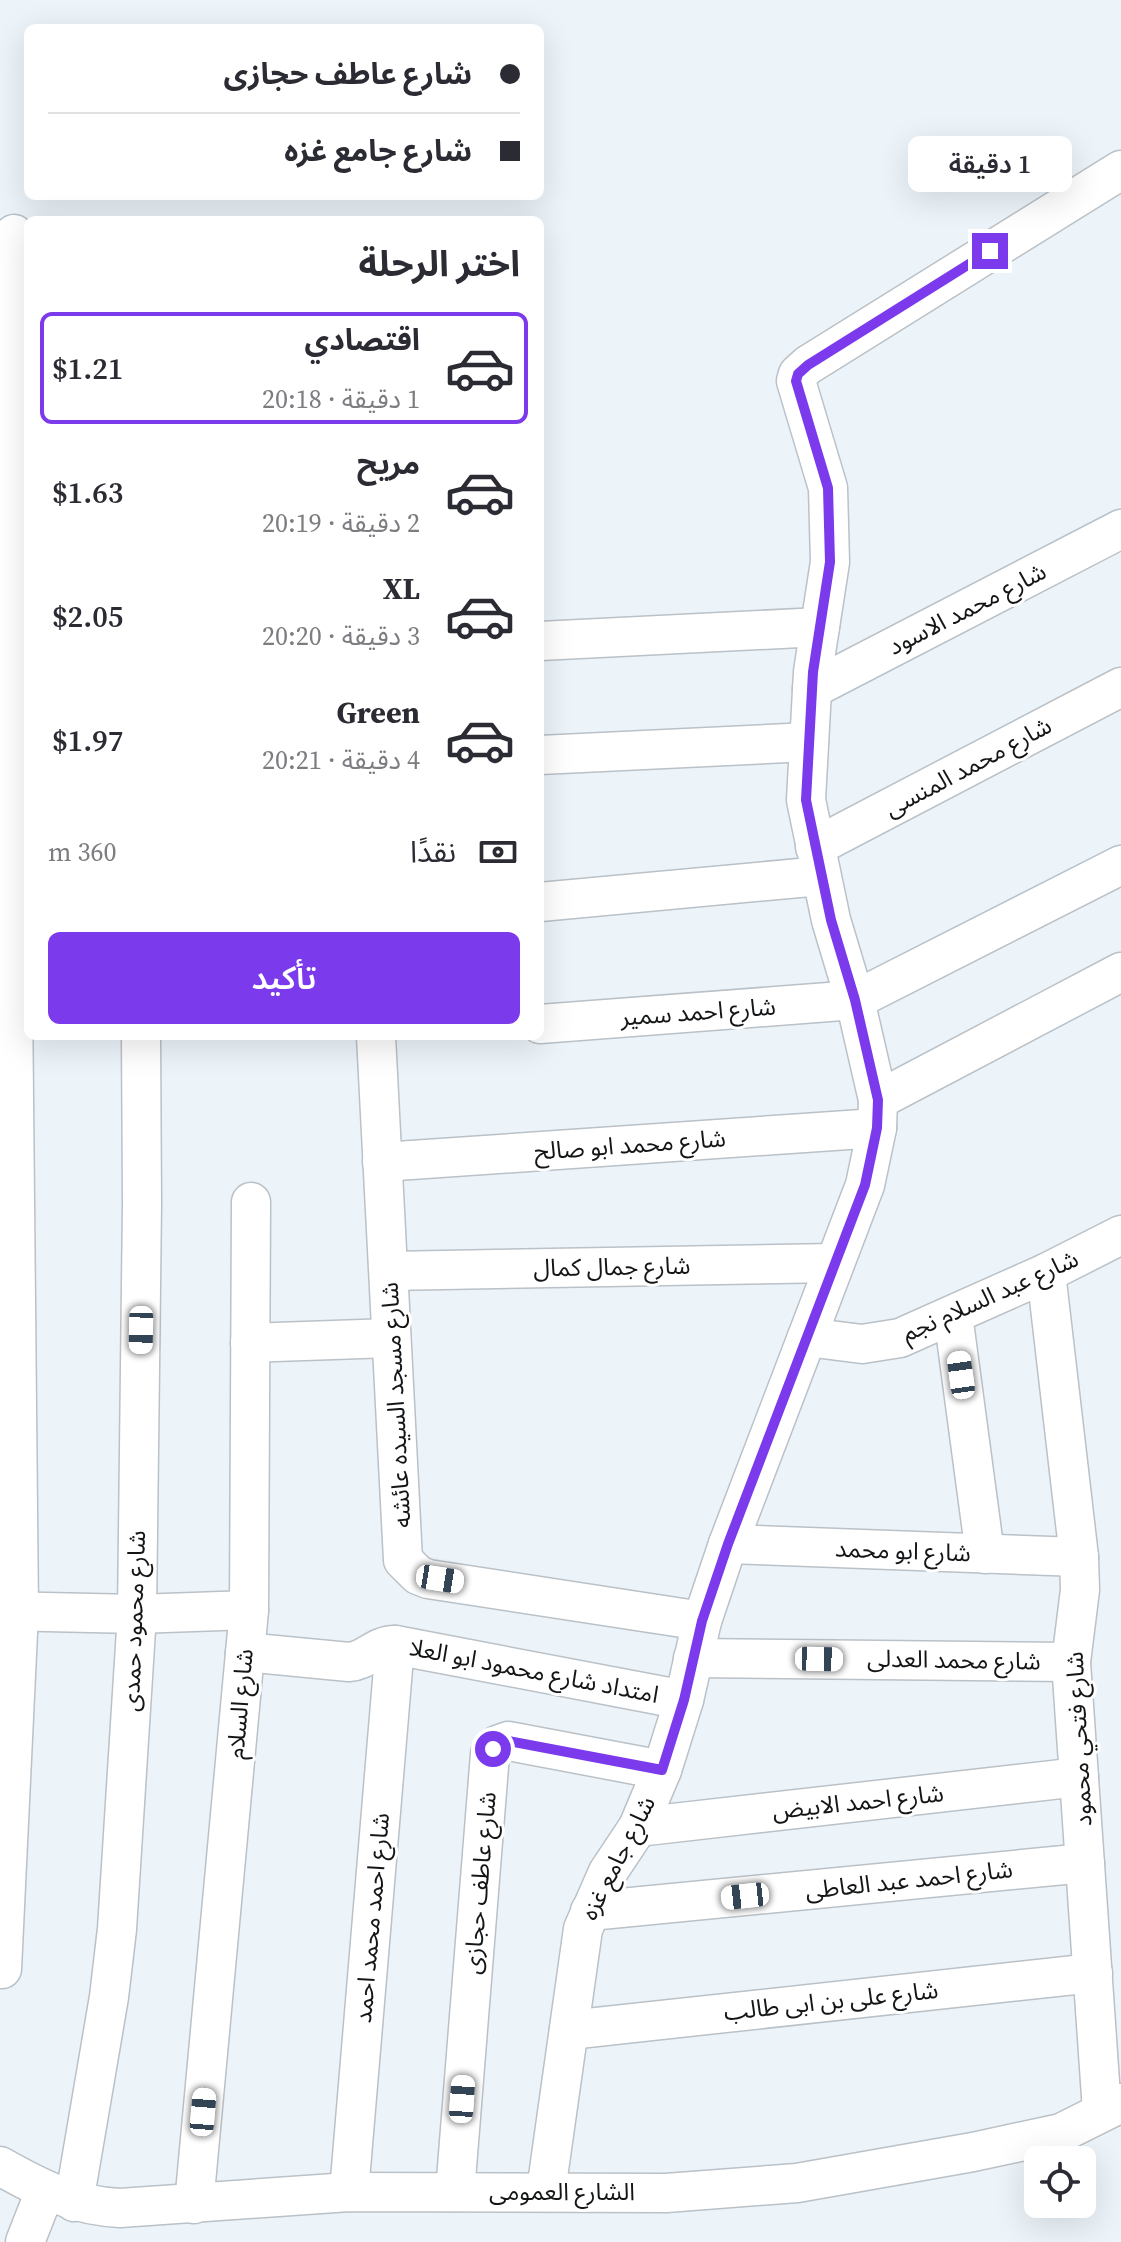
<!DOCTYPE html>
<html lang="ar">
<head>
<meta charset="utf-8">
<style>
  :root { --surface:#fff; --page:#f2f2f3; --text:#2b2b33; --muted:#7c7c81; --line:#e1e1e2; --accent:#7c3aed }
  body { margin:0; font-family:"Source Serif 4","Noto Sans Arabic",serif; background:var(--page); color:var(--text); direction:rtl; height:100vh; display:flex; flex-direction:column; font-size:30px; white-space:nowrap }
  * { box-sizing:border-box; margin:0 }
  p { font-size:26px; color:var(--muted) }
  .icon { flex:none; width:44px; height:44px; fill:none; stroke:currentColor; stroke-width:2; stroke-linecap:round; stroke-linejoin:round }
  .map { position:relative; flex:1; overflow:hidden; direction:ltr }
  .panel { position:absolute; left:24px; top:216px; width:520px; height:824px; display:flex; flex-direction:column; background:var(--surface); border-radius:12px; box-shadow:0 8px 32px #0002; direction:rtl }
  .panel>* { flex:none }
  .hud { position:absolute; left:24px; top:24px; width:520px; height:176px; border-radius:12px; box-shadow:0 8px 32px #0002; direction:rtl; display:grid; align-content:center; height:176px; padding:0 24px; background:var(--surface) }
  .controls { position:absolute; left:1024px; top:2146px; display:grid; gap:16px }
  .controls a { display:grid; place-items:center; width:72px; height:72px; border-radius:12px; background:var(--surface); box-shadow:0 8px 32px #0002; font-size:40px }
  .end { position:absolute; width:36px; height:36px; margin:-18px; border:10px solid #7c3aed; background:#fff; box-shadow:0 0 0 4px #fff }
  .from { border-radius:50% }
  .bubble { position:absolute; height:56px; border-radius:12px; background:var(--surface); box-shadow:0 8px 32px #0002; font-size:26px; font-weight:600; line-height:56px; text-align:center; direction:rtl }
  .car { position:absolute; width:24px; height:48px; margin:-24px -12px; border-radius:10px; box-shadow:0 0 6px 2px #0007; background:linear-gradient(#fff 24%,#345 0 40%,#fff 0 76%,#345 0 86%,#fff 0) }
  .hud b { display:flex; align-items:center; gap:28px; height:76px; font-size:30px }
  .hud b+b { border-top:2px solid var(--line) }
  .hud i { width:20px; height:20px; background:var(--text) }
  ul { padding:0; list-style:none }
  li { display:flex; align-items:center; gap:24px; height:112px; margin:0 16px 12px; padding:0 8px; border:4px solid transparent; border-radius:12px }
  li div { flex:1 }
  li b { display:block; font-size:30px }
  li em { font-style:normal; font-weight:600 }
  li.on { border-color:var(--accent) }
  li>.icon { width:72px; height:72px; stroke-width:1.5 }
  h2 { padding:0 24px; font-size:36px; line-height:96px }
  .pay { display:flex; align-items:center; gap:20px; height:88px; padding:0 24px; font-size:30px }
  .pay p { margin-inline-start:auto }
  .primary-button { display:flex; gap:16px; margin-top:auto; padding:16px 24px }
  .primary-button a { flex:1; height:92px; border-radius:12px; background:var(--accent); color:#fff; font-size:32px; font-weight:600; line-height:92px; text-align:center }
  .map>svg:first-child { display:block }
</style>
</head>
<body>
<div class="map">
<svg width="1121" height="2242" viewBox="0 0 1121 2242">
  <rect width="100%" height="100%" fill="#ecf4fa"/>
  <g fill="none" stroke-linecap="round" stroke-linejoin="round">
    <defs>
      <g id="minor">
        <polyline points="540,641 820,627"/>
        <polyline points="812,689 1121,529"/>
        <polyline points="540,755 809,742"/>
        <polyline points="815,847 1121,687"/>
        <polyline points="540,902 821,876"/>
        <polyline points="540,1024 855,1000 1121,865"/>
        <polyline points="376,1036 403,1560 418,1575 428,1579 702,1621"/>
        <polyline points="878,1100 1121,972"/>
        <polyline points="382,1162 877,1128"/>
        <polyline points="389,1271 835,1263"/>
        <polyline points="1046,1273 1079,1557 1080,1590 1071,1662 1102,2111"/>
        <polyline points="953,1315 985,1554"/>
        <polyline points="807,1337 862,1344 900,1338 1046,1273 1121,1235"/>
        <polyline points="250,1343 391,1338"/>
        <polyline points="728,1544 1079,1557"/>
        <polyline points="0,1611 137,1614 249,1610"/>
        <path d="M245,1652L349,1662C367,1661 375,1645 395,1645L684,1700"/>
        <polyline points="693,1658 1071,1662"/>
        <polyline points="638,1827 1079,1777"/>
        <polyline points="590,1911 1085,1863"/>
        <polyline points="2,1969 19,1612 11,790 14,234"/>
        <polyline points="569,2030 1093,1973"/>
        <path d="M0,2166C39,2188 74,2206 120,2208L349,2192L666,2193L797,2183L973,2152L1061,2133L1121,2103"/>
        <polyline points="546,2191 583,1929 608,1872 638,1827 662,1770 684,1700 702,1621 728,1544 865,1185 877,1128 878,1100 855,1000 831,920 806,800 813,672 830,562 828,488 796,381 798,374 808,365 1121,170"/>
        <polyline points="349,2192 395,1645"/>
        <polyline points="455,2192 490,1754 497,1745 508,1741 662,1770"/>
        <polyline points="74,2202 109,1997 117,1929 137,1614 142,1204 141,1036"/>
        <polyline points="194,2204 249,1610 251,1202"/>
        <polyline points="25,2242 45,2191"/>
      </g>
    </defs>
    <use href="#minor" stroke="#bac1c7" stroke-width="41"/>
    <use href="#minor" stroke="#fff" stroke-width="38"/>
  </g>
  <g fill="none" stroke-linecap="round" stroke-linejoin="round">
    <polyline stroke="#7c3aed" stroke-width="10" points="493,1749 508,1741 662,1770 684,1700 702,1621 728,1544 865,1185 877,1128 878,1100 855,1000 831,920 806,800 813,672 830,562 828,488 796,381 798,374 808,365 990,251"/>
  </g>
  <g text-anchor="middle" stroke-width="6" stroke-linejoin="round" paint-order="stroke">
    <g font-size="24" fill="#131517" stroke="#fff">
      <text transform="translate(967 609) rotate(-27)" y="8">شارع محمد الاسود</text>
      <text transform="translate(968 767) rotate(-28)" y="8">شارع محمد المنسى</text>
      <text transform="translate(698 1012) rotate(-4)" y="8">شارع احمد سمير</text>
      <text transform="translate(630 1145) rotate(-4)" y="8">شارع محمد ابو صالح</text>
      <text transform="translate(612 1267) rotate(-1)" y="8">شارع جمال كمال</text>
      <text transform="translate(990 1296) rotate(-24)" y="8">شارع عبد السلام نجم</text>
      <text transform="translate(396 1405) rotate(-93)" y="8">شارع مسجد السيده عائشه</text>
      <text transform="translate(903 1551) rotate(2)" y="8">شارع ابو محمد</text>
      <text transform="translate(134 1621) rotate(-88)" y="8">شارع محمود حمدى</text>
      <text transform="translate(954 1660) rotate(1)" y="8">شارع محمد العدلى</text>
      <text transform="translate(534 1671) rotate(11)" y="8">امتداد شارع محمود ابو العلا</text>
      <text transform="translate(240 1704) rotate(-85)" y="8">شارع السلام</text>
      <text transform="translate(1079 1739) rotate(-93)" y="8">شارع فتحي محمود</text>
      <text transform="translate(858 1802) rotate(-6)" y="8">شارع احمد الابيض</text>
      <text transform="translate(618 1858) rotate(-63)" y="8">شارع جامع غزه</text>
      <text transform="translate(909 1880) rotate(-6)" y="8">شارع احمد عبد العاطى</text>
      <text transform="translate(480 1883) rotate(-85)" y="8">شارع عاطف حجازى</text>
      <text transform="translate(372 1918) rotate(-85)" y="8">شارع احمد محمد احمد</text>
      <text transform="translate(831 2001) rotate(-6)" y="8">شارع على بن ابى طالب</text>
      <text x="562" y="2200">الشارع العمومى</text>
    </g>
  </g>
</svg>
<div class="controls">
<a><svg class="icon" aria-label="locate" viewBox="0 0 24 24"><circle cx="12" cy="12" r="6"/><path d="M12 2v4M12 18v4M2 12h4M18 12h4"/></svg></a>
</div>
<i class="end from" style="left:493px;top:1749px"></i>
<i class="end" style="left:990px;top:251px"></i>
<div class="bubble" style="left:908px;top:136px;width:164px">1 دقيقة</div>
<i class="car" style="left:141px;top:1330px;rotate:181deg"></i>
<i class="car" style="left:961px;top:1375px;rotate:352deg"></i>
<i class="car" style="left:440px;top:1579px;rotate:99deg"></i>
<i class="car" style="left:819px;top:1659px;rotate:91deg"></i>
<i class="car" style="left:745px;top:1896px;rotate:264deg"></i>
<i class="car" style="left:462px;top:2099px;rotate:4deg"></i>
<i class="car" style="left:203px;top:2112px;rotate:5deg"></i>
<div class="hud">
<b><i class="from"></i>شارع عاطف حجازى</b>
<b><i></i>شارع جامع غزه</b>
</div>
<section class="panel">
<h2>اختر الرحلة</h2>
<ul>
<li class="on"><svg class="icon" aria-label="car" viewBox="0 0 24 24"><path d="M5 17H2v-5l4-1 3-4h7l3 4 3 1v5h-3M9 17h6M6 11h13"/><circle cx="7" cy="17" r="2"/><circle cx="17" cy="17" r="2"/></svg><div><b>اقتصادي</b><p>1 دقيقة · 20:18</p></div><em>$1.21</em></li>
<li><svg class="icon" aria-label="car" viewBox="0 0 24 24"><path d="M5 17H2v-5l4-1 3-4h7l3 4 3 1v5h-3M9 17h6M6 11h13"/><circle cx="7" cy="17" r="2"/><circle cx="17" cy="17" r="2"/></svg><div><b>مريح</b><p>2 دقيقة · 20:19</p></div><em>$1.63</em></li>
<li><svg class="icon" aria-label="car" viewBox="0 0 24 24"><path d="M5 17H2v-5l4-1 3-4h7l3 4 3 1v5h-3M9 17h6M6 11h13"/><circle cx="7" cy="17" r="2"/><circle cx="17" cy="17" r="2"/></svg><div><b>XL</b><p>3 دقيقة · 20:20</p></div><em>$2.05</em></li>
<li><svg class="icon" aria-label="car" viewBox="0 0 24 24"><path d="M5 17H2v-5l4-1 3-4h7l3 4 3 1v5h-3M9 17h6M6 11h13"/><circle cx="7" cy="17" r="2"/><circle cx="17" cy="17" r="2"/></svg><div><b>Green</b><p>4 دقيقة · 20:21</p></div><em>$1.97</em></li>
</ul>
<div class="pay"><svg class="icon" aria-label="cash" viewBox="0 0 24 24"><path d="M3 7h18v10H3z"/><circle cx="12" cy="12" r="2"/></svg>نقدًا<p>360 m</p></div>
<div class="primary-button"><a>تأكيد</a></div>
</section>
</div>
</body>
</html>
